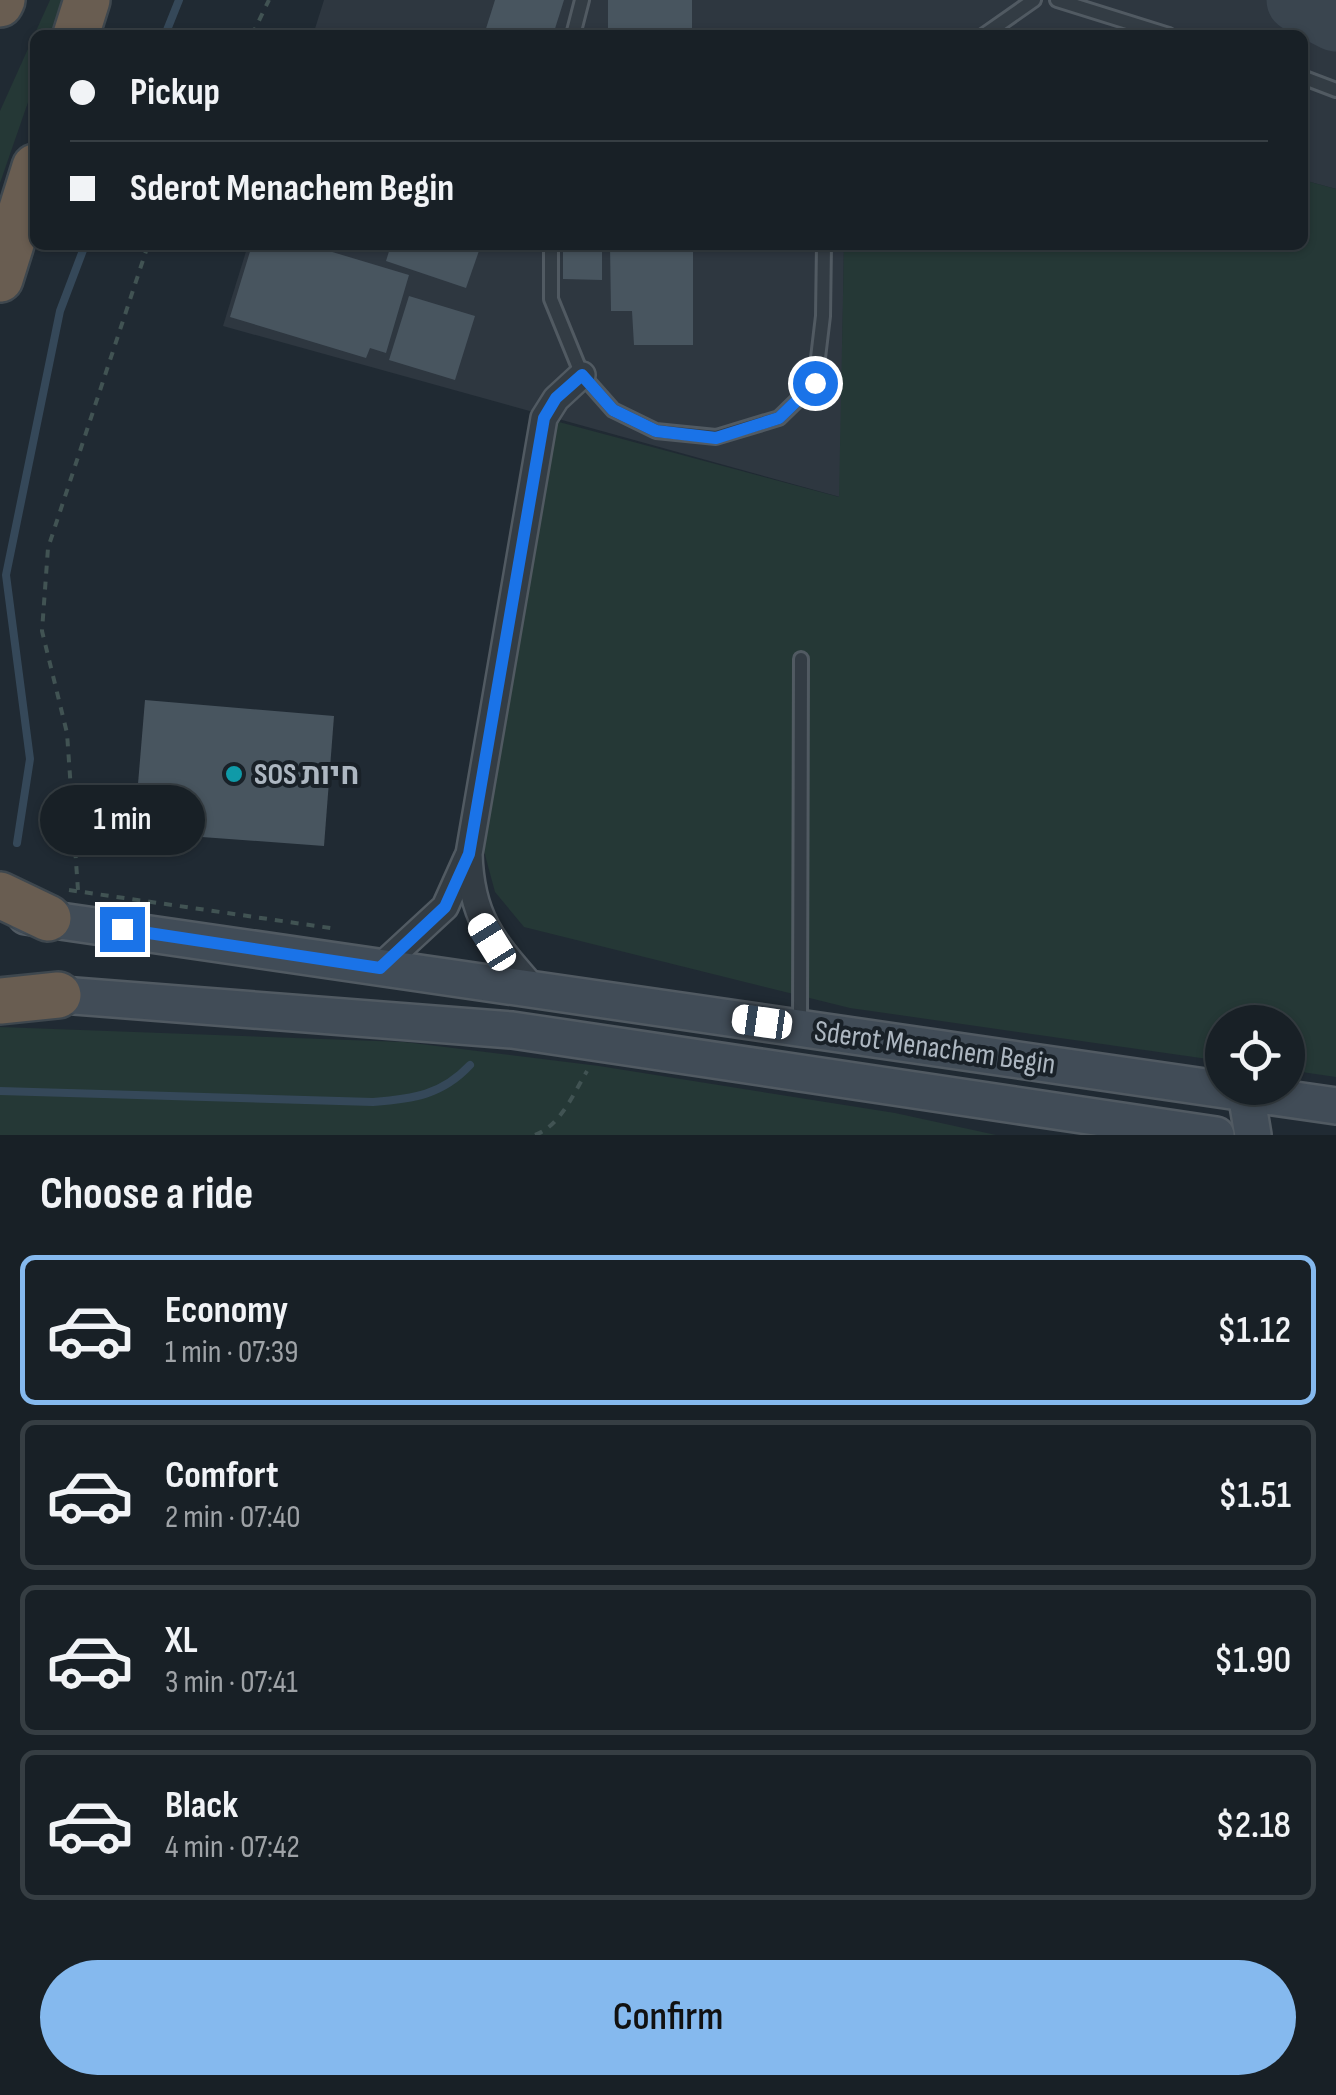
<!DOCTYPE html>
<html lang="en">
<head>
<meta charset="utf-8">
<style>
  :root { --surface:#182026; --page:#21282e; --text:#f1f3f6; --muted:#9fa3a7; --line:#363e43; --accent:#85b9ee }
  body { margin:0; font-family:"Sofia Sans Condensed",Heebo,sans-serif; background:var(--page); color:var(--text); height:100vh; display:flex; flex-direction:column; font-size:38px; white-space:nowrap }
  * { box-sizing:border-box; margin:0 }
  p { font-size:32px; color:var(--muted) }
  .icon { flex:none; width:55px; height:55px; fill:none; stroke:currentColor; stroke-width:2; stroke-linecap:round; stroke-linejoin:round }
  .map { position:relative; height:1135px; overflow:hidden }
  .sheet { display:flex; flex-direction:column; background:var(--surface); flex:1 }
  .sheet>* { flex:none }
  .hud { position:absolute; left:30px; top:30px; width:1278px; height:220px; border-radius:15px; box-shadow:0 2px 8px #0004,0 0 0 2px var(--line); display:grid; align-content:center; height:220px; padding:0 40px; background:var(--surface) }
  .tools { position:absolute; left:1205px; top:1005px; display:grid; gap:20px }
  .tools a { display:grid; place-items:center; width:100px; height:100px; border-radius:50%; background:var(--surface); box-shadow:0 2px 8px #0004,0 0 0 2px var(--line); font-size:50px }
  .end { position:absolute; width:45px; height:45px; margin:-22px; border:12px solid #1a73e8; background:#fff; box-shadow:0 0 0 5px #fff }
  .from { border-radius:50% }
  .bubble { position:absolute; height:70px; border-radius:35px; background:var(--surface); box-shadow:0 2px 8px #0004,0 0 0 2px var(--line); font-size:32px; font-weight:600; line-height:70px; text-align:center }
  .car { position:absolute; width:30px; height:60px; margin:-30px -15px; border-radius:12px; box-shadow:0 0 8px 2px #0007; background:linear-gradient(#fff 24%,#345 0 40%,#fff 0 76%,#345 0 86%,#fff 0) }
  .hud b { display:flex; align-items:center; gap:35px; height:95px; font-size:38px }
  .hud b+b { border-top:2px solid var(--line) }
  .hud i { width:25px; height:25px; background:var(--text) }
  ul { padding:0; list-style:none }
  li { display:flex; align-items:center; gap:30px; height:150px; margin:0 20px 15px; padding:0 20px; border:5px solid var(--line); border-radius:15px }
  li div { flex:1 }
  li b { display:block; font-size:38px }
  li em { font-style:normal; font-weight:600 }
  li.selected { border-color:var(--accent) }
  li>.icon { width:90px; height:90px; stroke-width:1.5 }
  h2 { padding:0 40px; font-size:45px; line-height:120px }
  .primary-button { display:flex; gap:20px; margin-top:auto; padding:20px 40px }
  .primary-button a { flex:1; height:115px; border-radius:60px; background:var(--accent); color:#111; font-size:40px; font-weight:600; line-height:115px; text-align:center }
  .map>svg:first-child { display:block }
</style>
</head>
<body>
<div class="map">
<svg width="1336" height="1135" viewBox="0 0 1336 1135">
  <rect width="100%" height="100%" fill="#202a33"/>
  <g fill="#2e3740">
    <polygon points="324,0 1336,0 1336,189 1303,180 1302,35 313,35"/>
    <polygon points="248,245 844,245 840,497 223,326"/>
  </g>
  <g fill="#253836">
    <polygon points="50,0 63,0 51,35 35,35 35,82 0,183 0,111"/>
    <polygon points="1303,180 1336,189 1336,1077 1288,1070 1288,1022 1222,1022 1222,1061 850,1008 524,927 495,892 484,851 544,418 839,497 844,245 1302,245"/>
    <polygon points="0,1027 404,1042 599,1066 895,1113 996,1135 0,1135"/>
  </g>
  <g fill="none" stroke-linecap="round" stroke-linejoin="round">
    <g stroke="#354859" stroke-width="8">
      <polyline points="165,35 179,0"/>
      <polyline points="17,843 30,759 6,575 60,311 85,245"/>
      <path d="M0,1091L373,1102C413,1099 442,1095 470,1065"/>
    </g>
    <polyline stroke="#3a454f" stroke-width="65" points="1299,0 1336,19"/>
  </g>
  <g fill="#48555f">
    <polygon points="495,0 564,0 553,35 484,35"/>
    <rect x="608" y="0" width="84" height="35"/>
    <polygon points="252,245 309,245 409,275 386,353 370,348 366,358 230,317"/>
    <polygon points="391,245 481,245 466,288 386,261"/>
    <polygon points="563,245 602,245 602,280 563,279"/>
    <polygon points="610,245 693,245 693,345 634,345 632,311 611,311"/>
    <polygon points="409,296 475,316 455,380 389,360"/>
    <polygon points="145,700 334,716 324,846 134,832"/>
  </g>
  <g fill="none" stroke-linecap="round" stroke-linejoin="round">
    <defs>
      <g id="lane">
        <polyline points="1057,0 1169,35"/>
        <polyline points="573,35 582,0"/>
        <polyline points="984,35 1034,0"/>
        <polyline points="1302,77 1336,90"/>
        <polyline points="551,245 551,299 582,375 613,410 656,431 716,437 779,418 815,383 823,316 824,245"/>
        <polyline points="800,1024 801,659"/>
      </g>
      <g id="street">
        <polyline points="380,967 445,907 467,858"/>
        <path d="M534,989C493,942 471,919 469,854L544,418L556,399L582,375"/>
      </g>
      <g id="secondary">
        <polyline points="26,916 1336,1106"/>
        <polyline points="36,993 512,1030 1216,1135"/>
        <polyline points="1246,1093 1253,1135"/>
      </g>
      <g id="highway">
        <polyline points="0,4 2,0"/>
        <polyline points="76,35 87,0"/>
        <polyline points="0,279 35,167"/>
        <polyline points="0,895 48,918"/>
        <polyline points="0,1001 58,995"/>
      </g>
    </defs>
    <use href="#lane" stroke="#515a62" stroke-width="18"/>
    <use href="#street" stroke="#515a62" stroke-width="30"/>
    <use href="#secondary" stroke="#515a62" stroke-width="40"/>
    <use href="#highway" stroke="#3e474e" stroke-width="50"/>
    <g stroke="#415353" stroke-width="4" stroke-dasharray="8 8" stroke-linecap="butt">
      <polyline points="252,35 269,0"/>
      <polyline points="69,890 337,929"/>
      <polyline points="78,890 67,733 42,631 48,548 148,245"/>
      <path d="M535,1135C560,1126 574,1093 587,1071"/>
    </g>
    <use href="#lane" stroke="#333c44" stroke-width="12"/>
    <use href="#street" stroke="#333c44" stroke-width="25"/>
    <use href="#secondary" stroke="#414c57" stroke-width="35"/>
    <use href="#highway" stroke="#695d51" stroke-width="45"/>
  </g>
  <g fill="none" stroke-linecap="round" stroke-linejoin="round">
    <polyline stroke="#1a73e8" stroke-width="12" points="122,929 380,968 445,907 469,854 544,418 556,398 582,375 613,410 656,431 716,438 779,418 815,383"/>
  </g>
  <circle fill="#0f9aa8" stroke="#192128" stroke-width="4" cx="234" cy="774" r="10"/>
  <g text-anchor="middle" stroke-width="8" stroke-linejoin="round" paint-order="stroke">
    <g font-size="30" font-weight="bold" fill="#adb7c1" stroke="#192128" text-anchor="start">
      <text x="254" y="784">SOS חיות</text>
    </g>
    <g font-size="30" fill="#adb7c1" stroke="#192128">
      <text transform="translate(935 1047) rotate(8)" y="10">Sderot Menachem Begin</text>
    </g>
  </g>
</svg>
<div class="tools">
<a><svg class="icon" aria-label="locate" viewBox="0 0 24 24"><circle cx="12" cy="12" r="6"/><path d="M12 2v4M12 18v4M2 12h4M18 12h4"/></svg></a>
</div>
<i class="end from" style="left:815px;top:383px"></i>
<i class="end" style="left:122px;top:929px"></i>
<div class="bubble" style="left:40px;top:785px;width:165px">1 min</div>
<i class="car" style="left:492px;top:942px;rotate:328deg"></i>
<i class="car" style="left:762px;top:1022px;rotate:278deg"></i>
<div class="hud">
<b><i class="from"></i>Pickup</b>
<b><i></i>Sderot Menachem Begin</b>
</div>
</div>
<section class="sheet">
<h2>Choose a ride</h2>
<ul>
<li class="selected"><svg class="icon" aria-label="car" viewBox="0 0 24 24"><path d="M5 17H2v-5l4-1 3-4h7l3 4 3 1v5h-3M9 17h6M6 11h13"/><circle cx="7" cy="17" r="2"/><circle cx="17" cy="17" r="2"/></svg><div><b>Economy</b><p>1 min · 07:39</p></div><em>$1.12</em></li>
<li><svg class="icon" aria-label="car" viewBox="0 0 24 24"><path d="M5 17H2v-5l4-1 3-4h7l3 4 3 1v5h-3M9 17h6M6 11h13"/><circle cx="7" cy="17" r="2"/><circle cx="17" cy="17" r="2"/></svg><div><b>Comfort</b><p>2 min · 07:40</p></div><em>$1.51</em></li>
<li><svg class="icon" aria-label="car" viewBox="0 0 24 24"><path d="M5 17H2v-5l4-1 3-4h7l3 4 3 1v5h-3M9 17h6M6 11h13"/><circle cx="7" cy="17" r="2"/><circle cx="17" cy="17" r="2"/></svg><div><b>XL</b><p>3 min · 07:41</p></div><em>$1.90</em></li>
<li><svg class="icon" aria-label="car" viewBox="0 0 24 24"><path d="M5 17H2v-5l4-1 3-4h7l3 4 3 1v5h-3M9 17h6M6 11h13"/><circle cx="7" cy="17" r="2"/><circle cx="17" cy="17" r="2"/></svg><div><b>Black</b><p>4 min · 07:42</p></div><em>$2.18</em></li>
</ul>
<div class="primary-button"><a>Confirm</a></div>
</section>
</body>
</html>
